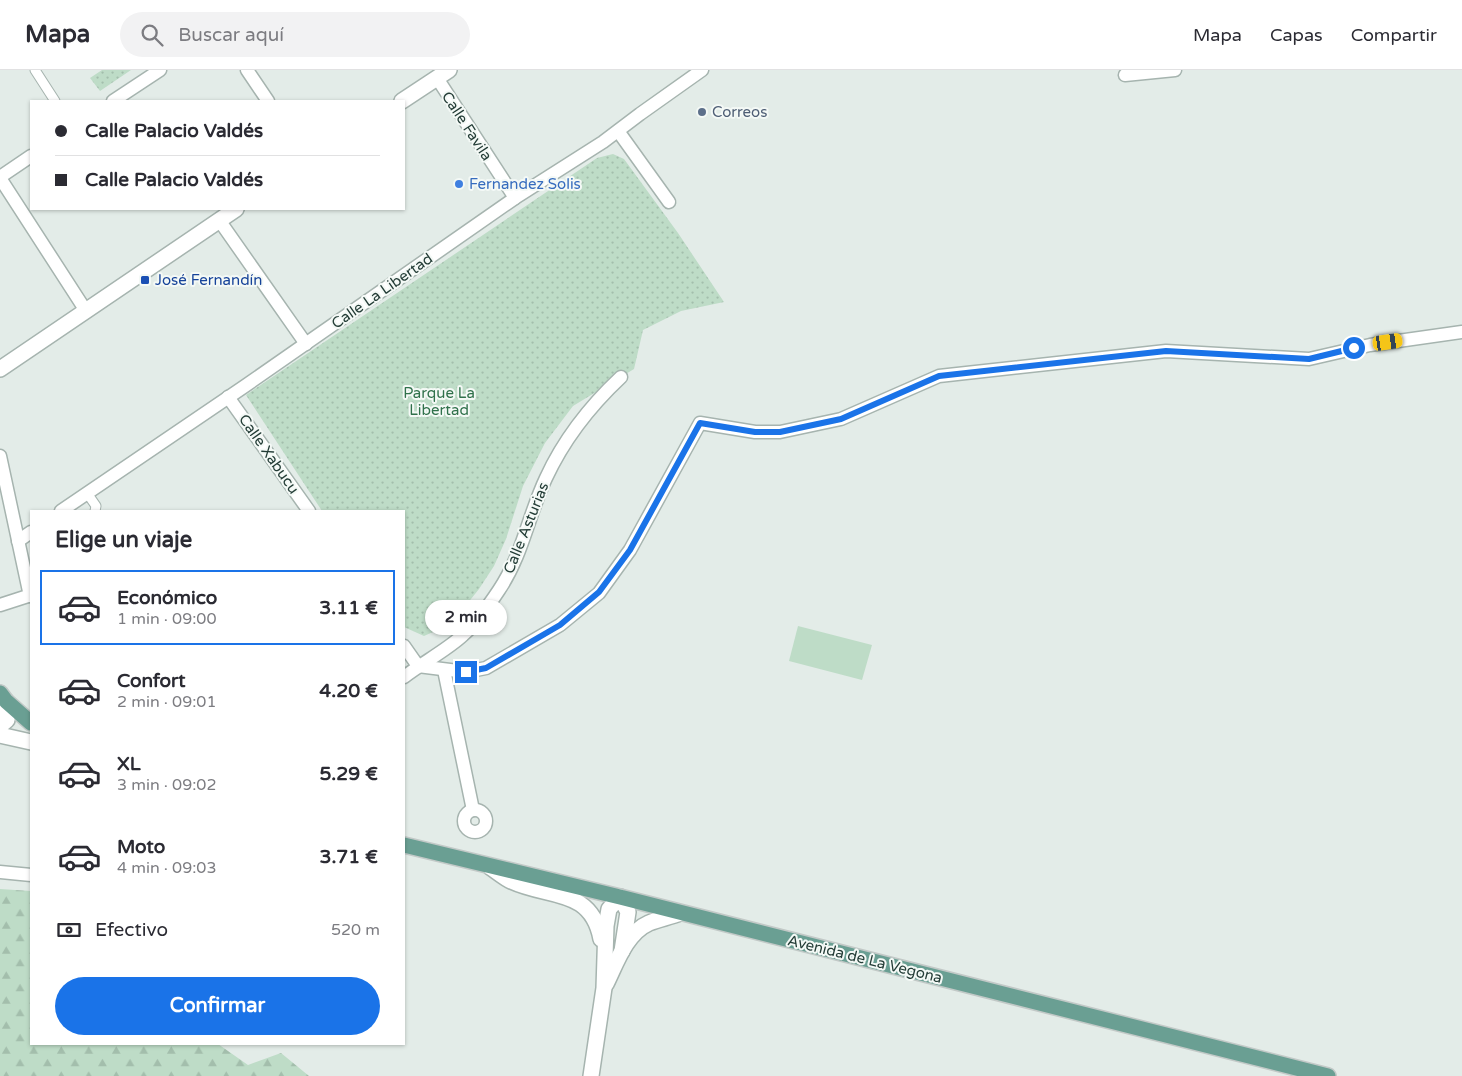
<!DOCTYPE html>
<html lang="es">
<head>
<meta charset="utf-8">
<style>
  :root { --surface:#fff; --page:#f2f2f3; --text:#2b2b33; --muted:#7c7c81; --line:#e1e1e2; --accent:#1a73e8 }
  body { margin:0; font-family:"Varela Round",sans-serif; background:var(--page); color:var(--text); height:100vh; display:flex; flex-direction:column; font-size:19px; white-space:nowrap }
  * { box-sizing:border-box; margin:0 }
  p { font-size:16px; color:var(--muted) }
  .icon { flex:none; width:28px; height:28px; fill:none; stroke:currentColor; stroke-width:2; stroke-linecap:round; stroke-linejoin:round }
  .map { position:relative; flex:1; overflow:hidden }
  .side { position:absolute; left:30px; top:440px; width:375px; height:535px; display:flex; flex-direction:column; background:var(--surface); border-radius:0px; box-shadow:0 1px 4px #0004 }
  .side>* { flex:none }
  .guide { position:absolute; left:30px; top:30px; width:375px; height:110px; border-radius:0px; box-shadow:0 1px 4px #0004; display:grid; align-content:center; height:110px; padding:0 25px; background:var(--surface) }
  .end { position:absolute; width:22px; height:22px; margin:-11px; border:6px solid #1a73e8; background:#fff; box-shadow:0 0 0 2px #fff }
  .from { border-radius:50% }
  .bubble { position:absolute; height:35px; border-radius:18px; background:var(--surface); box-shadow:0 1px 4px #0004; font-size:16px; font-weight:700; line-height:35px; text-align:center }
  .car { position:absolute; width:15px; height:30px; margin:-15px -8px; border-radius:6px; box-shadow:0 0 4px 1px #0007; background:linear-gradient(#f5c518 24%,#345 0 40%,#f5c518 0 76%,#345 0 86%,#f5c518 0) }
  .guide b { display:flex; align-items:center; gap:18px; height:48px; font-size:19px }
  .guide b+b { border-top:1px solid var(--line) }
  .guide i { width:12px; height:12px; background:var(--text) }
  ul { padding:0; list-style:none }
  li { display:flex; align-items:center; gap:15px; height:75px; margin:0 10px 8px; padding:0 15px; border:2px solid transparent; border-radius:0px }
  li div { flex:1 }
  li b { display:block; font-size:19px }
  li em { font-style:normal; font-weight:700 }
  li.current { border-color:var(--accent) }
  li>.icon { width:45px; height:45px; stroke-width:1.5 }
  h2 { padding:0 25px; font-size:22px; line-height:60px }
  .pay { display:flex; align-items:center; gap:12px; height:55px; padding:0 25px; font-size:19px }
  .pay p { margin-inline-start:auto }
  .action { display:flex; gap:10px; margin-top:auto; padding:10px 25px }
  .action a { flex:1; height:58px; border-radius:30px; background:var(--accent); color:#fff; font-size:20px; font-weight:700; line-height:58px; text-align:center }
  header { display:flex; align-items:center; gap:30px; box-sizing:border-box; height:70px; padding:0 25px; background:var(--surface); border-bottom:1px solid var(--line) }
  header strong { font-size:24px }
  nav { display:flex; gap:28px; margin-inline-start:auto; font-size:18px }
  .search { width:350px; height:45px; background:var(--page); display:flex; align-items:center; gap:12px; box-sizing:border-box; padding:0 18px; border-radius:28px; color:var(--muted); font-size:19px }
  .map>svg:first-child { display:block }
</style>
</head>
<body>
<header>
<strong>Mapa</strong>
<div class="search"><svg class="icon" aria-label="search" viewBox="0 0 24 24"><circle cx="10" cy="10" r="6"/><path d="M15 15l6 6"/></svg>Buscar aquí</div>
<nav><a>Mapa</a><a>Capas</a><a>Compartir</a></nav>
</header>
<div class="map">
<svg width="1462" height="1006" viewBox="0 0 1462 1006">
  <defs>
    <pattern id="grass-dots" width="8" height="8" patternUnits="userSpaceOnUse" patternTransform="scale(1.25)"><rect width="8" height="8" fill="#bedcc7"/><path d="M2 2h.1M6 6h.1" fill="none" stroke="#a3beac" stroke-width="1.8" stroke-linecap="round"/></pattern>
    <pattern id="forest-firs" width="22" height="20" patternUnits="userSpaceOnUse" patternTransform="scale(1.25)"><rect width="22" height="20" fill="#bedcc7"/><path d="M5 1l3.5 6h-7zM16 11l3.5 6h-7z" fill="#a3beac"/></pattern>
  </defs>
  <rect width="100%" height="100%" fill="#e3ece8"/>
  <g fill="url(#grass-dots)">
    <polygon points="102,0 131,0 100,21 90,8"/>
    <polygon points="613,84 624,89 678,163 724,232 681,241 643,260 634,299 573,336 545,373 523,416 506,469 494,496 479,519 451,554 447,552 433,562 424,566 404,557 404,441 322,441 246,325 597,88"/>
  </g>
  <polygon fill="url(#forest-firs)" points="0,819 31,821 31,974 218,974 248,995 281,983 309,1006 0,1006"/>
  <polygon fill="#bedcc7" points="798,556 872,575 862,610 789,591"/>
  <g fill="none" stroke-linecap="round" stroke-linejoin="round">
    <defs>
      <g id="pedestrian">
        <polyline points="35,0 55,31"/>
        <polyline points="87,423 96,436 95,441"/>
      </g>
      <g id="minor">
        <polyline points="247,0 268,31"/>
        <polyline points="1125,5 1175,0"/>
        <polyline points="437,8 515,128"/>
        <polyline points="113,31 160,0"/>
        <polyline points="618,61 669,132"/>
        <polyline points="0,107 31,86"/>
        <polyline points="0,108 86,241"/>
        <polyline points="219,150 306,274"/>
        <polyline points="228,327 309,441"/>
        <polyline points="0,386 30,526"/>
        <polyline points="61,441 245,316 515,128 603,72 640,44 702,0"/>
        <polyline points="18,471 31,462"/>
        <polyline points="0,535 31,525"/>
        <polyline points="404,576 418,596"/>
        <polyline points="418,596 466,602 486,598 560,555 599,523 630,480 700,353 755,362 780,362 841,349 939,306 1166,281 1309,289 1370,275 1462,262"/>
        <polyline points="444,600 473,740"/>
        <path d="M404,607C422,593 447,580 463,565C477,553 489,535 499,520C523,484 528,446 546,408C564,369 589,337 621,307"/>
        <circle cx="475" cy="751" r="11"/>
        <polyline points="0,802 31,805"/>
      </g>
      <g id="tertiary">
        <polyline points="402,31 449,0"/>
        <polyline points="0,299 236,139"/>
        <polyline points="0,634 6,631 7,650 0,656"/>
        <polyline points="0,665 31,672"/>
        <path d="M490,797C496,801 502,806 509,810C546,829 591,816 601,869"/>
        <path d="M606,914C616,894 626,863 649,853C659,849 670,847 680,843"/>
        <polyline points="591,1006 604,918 606,856 609,839 620,827 628,842 622,881"/>
      </g>
      <g id="primary">
        <polyline points="0,623 6,631 31,653"/>
        <polyline points="404,775 620,827 1328,1006"/>
      </g>
    </defs>
    <use href="#pedestrian" stroke="#a6b4af" stroke-width="11"/>
    <use href="#minor" stroke="#a6b4af" stroke-width="15"/>
    <use href="#tertiary" stroke="#a6b4af" stroke-width="18"/>
    <use href="#primary" stroke="#c2c9c7" stroke-width="18"/>
    <use href="#pedestrian" stroke="#fff" stroke-width="9"/>
    <use href="#minor" stroke="#fff" stroke-width="12"/>
    <use href="#tertiary" stroke="#fff" stroke-width="15"/>
    <use href="#primary" stroke="#6a9f93" stroke-width="15"/>
  </g>
  <g fill="none" stroke-linecap="round" stroke-linejoin="round">
    <polyline stroke="#1a73e8" stroke-width="6" points="466,602 486,598 548,562 560,555 599,522 630,480 700,353 755,362 780,362 841,349 939,306 1166,281 1309,289 1354,278"/>
  </g>
  <circle fill="#5c6f8a" stroke="#f4f9f6" stroke-width="2" cx="702" cy="42" r="5"/>
  <circle fill="#3f7fe0" stroke="#f4f9f6" stroke-width="2" cx="459" cy="114" r="5"/>
  <rect fill="#1a4fb4" stroke="#f4f9f6" stroke-width="2" x="140" y="205" width="10" height="10" rx="2.5"/>
  <g text-anchor="middle" stroke-width="4" stroke-linejoin="round" paint-order="stroke">
    <g font-size="15" fill="#4e5e75" stroke="#f4f9f6" text-anchor="start">
      <text x="712" y="47">Correos</text>
    </g>
    <g font-size="15" fill="#243d37" stroke="#f4f9f6">
      <text transform="translate(467 56) rotate(57)" y="5">Calle Favila</text>
      <text transform="translate(382 221) rotate(-35)" y="5">Calle La Libertad</text>
      <text transform="translate(269 384) rotate(55)" y="5">Calle Xabucu</text>
      <text transform="translate(526 458) rotate(-68)" y="5">Calle Asturias</text>
      <text transform="translate(865 889) rotate(14)" y="5">Avenida de La Vegona</text>
    </g>
    <g font-size="15" fill="#366cbe" stroke="#f4f9f6" text-anchor="start">
      <text x="469" y="119">Fernandez Solis</text>
    </g>
    <g font-size="15" fill="#164399" stroke="#f4f9f6" text-anchor="start">
      <text x="155" y="215">José Fernandín</text>
    </g>
    <g font-size="15" fill="#30714b" stroke="#f4f9f6">
      <text x="439" y="328">Parque La<tspan x="439" dy="17">Libertad</tspan></text>
    </g>
  </g>
</svg>
<i class="end from" style="left:1354px;top:278px"></i>
<i class="end" style="left:466px;top:602px"></i>
<div class="bubble" style="left:425px;top:530px;width:82px">2 min</div>
<i class="car" style="left:1388px;top:272px;rotate:82deg"></i>
<div class="guide">
<b><i class="from"></i>Calle Palacio Valdés</b>
<b><i></i>Calle Palacio Valdés</b>
</div>
<section class="side">
<h2>Elige un viaje</h2>
<ul>
<li class="current"><svg class="icon" aria-label="car" viewBox="0 0 24 24"><path d="M5 17H2v-5l4-1 3-4h7l3 4 3 1v5h-3M9 17h6M6 11h13"/><circle cx="7" cy="17" r="2"/><circle cx="17" cy="17" r="2"/></svg><div><b>Económico</b><p>1 min · 09:00</p></div><em>3.11 €</em></li>
<li><svg class="icon" aria-label="car" viewBox="0 0 24 24"><path d="M5 17H2v-5l4-1 3-4h7l3 4 3 1v5h-3M9 17h6M6 11h13"/><circle cx="7" cy="17" r="2"/><circle cx="17" cy="17" r="2"/></svg><div><b>Confort</b><p>2 min · 09:01</p></div><em>4.20 €</em></li>
<li><svg class="icon" aria-label="car" viewBox="0 0 24 24"><path d="M5 17H2v-5l4-1 3-4h7l3 4 3 1v5h-3M9 17h6M6 11h13"/><circle cx="7" cy="17" r="2"/><circle cx="17" cy="17" r="2"/></svg><div><b>XL</b><p>3 min · 09:02</p></div><em>5.29 €</em></li>
<li><svg class="icon" aria-label="car" viewBox="0 0 24 24"><path d="M5 17H2v-5l4-1 3-4h7l3 4 3 1v5h-3M9 17h6M6 11h13"/><circle cx="7" cy="17" r="2"/><circle cx="17" cy="17" r="2"/></svg><div><b>Moto</b><p>4 min · 09:03</p></div><em>3.71 €</em></li>
</ul>
<div class="pay"><svg class="icon" aria-label="cash" viewBox="0 0 24 24"><path d="M3 7h18v10H3z"/><circle cx="12" cy="12" r="2"/></svg>Efectivo<p>520 m</p></div>
<div class="action"><a>Confirmar</a></div>
</section>
</div>
</body>
</html>
